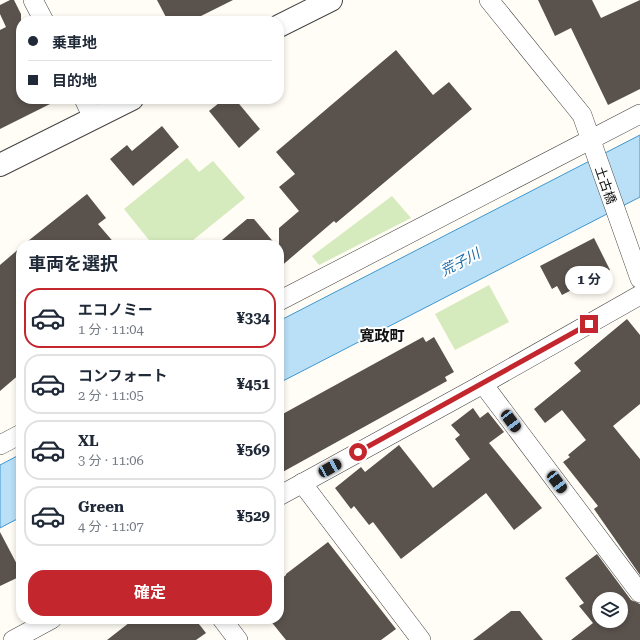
<!DOCTYPE html>
<html lang="ja">
<head>
<meta charset="utf-8">
<style>
  :root { --surface:#fff; --page:#f2f2f3; --text:#1f2937; --muted:#747a83; --line:#e0e1e3; --accent:#c4262e }
  body { margin:0; font-family:"Roboto Serif","Noto Sans JP",serif; background:var(--page); color:var(--text); height:100vh; display:flex; flex-direction:column; font-size:15px; white-space:nowrap }
  * { box-sizing:border-box; margin:0 }
  p { font-size:13px; color:var(--muted) }
  .icon { flex:none; width:22px; height:22px; fill:none; stroke:currentColor; stroke-width:2; stroke-linecap:round; stroke-linejoin:round }
  .map { position:relative; flex:1; overflow:hidden }
  .side { position:absolute; left:16px; top:240px; width:268px; height:384px; display:flex; flex-direction:column; background:var(--surface); border-radius:16px; box-shadow:0 2px 6px #0003 }
  .side>* { flex:none }
  .top-card { position:absolute; left:16px; top:16px; width:268px; height:88px; border-radius:16px; box-shadow:0 2px 6px #0003; display:grid; align-content:center; height:88px; padding:0 12px; background:var(--surface) }
  .controls { position:absolute; left:592px; top:592px; display:grid; gap:8px }
  .controls a { display:grid; place-items:center; width:36px; height:36px; border-radius:50%; background:var(--surface); box-shadow:0 2px 6px #0003; font-size:20px }
  .end { position:absolute; width:18px; height:18px; margin:-9px; border:5px solid #c4262e; background:#fff; box-shadow:0 0 0 2px #fff }
  .from { border-radius:50% }
  .bubble { position:absolute; height:28px; border-radius:14px; background:var(--surface); box-shadow:0 2px 6px #0003; font-size:13px; font-weight:700; line-height:28px; text-align:center }
  .car { position:absolute; width:12px; height:24px; margin:-12px -6px; border-radius:5px; box-shadow:0 0 3px 1px #0007; background:linear-gradient(#222 24%,#8ab4d8 0 40%,#222 0 76%,#8ab4d8 0 86%,#222 0) }
  .top-card b { display:flex; align-items:center; gap:14px; height:38px; font-size:15px }
  .top-card b+b { border-top:1px solid var(--line) }
  .top-card i { width:10px; height:10px; background:var(--text) }
  ul { padding:0; list-style:none }
  li { display:flex; align-items:center; gap:12px; height:60px; margin:0 8px 6px; padding:0 4px; border:2px solid var(--line); border-radius:16px }
  li div { flex:1 }
  li b { display:block; font-size:15px }
  li em { font-style:normal; font-weight:700 }
  li.selected { border-color:var(--accent) }
  li>.icon { width:36px; height:36px; stroke-width:1.5 }
  h2 { padding:0 12px; font-size:18px; line-height:48px }
  .action { display:flex; gap:8px; margin-top:auto; padding:8px 12px }
  .action a { flex:1; height:46px; border-radius:16px; background:var(--accent); color:#fff; font-size:16px; font-weight:700; line-height:46px; text-align:center }
  .map>svg:first-child { display:block }
</style>
</head>
<body>
<div class="map">
<svg width="640" height="640" viewBox="0 0 640 640">
  <rect width="100%" height="100%" fill="#fffdf5"/>
  <g fill="#d5ebbd">
    <polygon points="187,158 199,172 213,161 245,198 187,245 153,245 124,209"/>
    <polygon points="392,196 411,218 319,265 312,256"/>
    <polygon points="489,285 509,322 455,350 435,314"/>
  </g>
  <g fill="#b9e0f7" stroke="#3f96cf">
    <polygon points="640,135 640,197 279,383 279,321"/>
    <polygon points="21,454 21,517 0,528 0,465"/>
  </g>
  <g fill="#5a524d" fill-rule="evenodd">
    <polygon points="10,0 14,0 21,14 21,99 60,99 0,129 0,30 6,27 0,14 0,5"/>
    <polygon points="157,0 233,0 191,21 168,21"/>
    <polygon points="538,0 592,0 601,18 640,0 640,89 608,105 571,28 555,36"/>
    <polygon points="396,50 433,95 449,82 472,109 336,223 334,221 279,268 279,228 299,211 279,187 295,174 276,152"/>
    <polygon points="224,99 235,99 260,129 239,148 209,111"/>
    <polygon points="162,126 179,147 133,186 110,159 127,145 132,151"/>
    <polygon points="87,194 106,218 98,224 116,245 23,245"/>
    <polygon points="247,219 254,219 276,245 216,245"/>
    <polygon points="594,238 610,270 562,295 557,286 552,289 540,266"/>
    <polygon points="21,247 21,373 0,391 0,265"/>
    <polygon points="627,319 640,335 640,404 613,426 640,459 640,575 594,509 598,506 563,462 570,457 568,455 586,440 562,410 545,423 534,409 581,371 574,363"/>
    <polygon points="423,337 426,342 434,337 454,372 445,377 447,381 279,474 279,416"/>
    <polygon points="473,408 480,418 488,412 504,432 489,443 542,508 514,530 486,493 401,559 373,522 369,525 354,506 351,509 335,488 361,467 365,472 399,445 433,488 470,459 455,439 460,435 451,425"/>
    <polygon points="0,532 21,572 21,576 0,586"/>
    <polygon points="328,542 396,629 381,640 286,640 269,619 279,619 279,581 286,575 286,574"/>
    <path d="M597,554L631,600L640,604V640H571L593,623L579,606L584,603L565,578ZM599,599H621V621H599Z"/>
    <polygon points="511,611 520,611 543,640 473,640"/>
    <polygon points="134,619 195,619 206,633 196,640 107,640"/>
  </g>
  <g fill="none" stroke-linecap="round" stroke-linejoin="round">
    <defs>
      <g id="minor">
        <polyline points="33,0 44,21"/>
        <polyline points="489,0 582,115 640,279"/>
        <polyline points="84,99 93,118"/>
        <polyline points="279,301 640,114"/>
        <polyline points="483,384 640,593"/>
        <polyline points="0,445 21,434"/>
        <polyline points="302,483 421,640"/>
        <polyline points="279,496 483,384 640,295"/>
        <polyline points="222,619 238,640"/>
        <polyline points="13,640 52,619"/>
      </g>
      <g id="tertiary">
        <polyline points="279,26 331,0"/>
        <polyline points="0,165 132,99"/>
      </g>
    </defs>
    <use href="#minor" stroke="#444" stroke-width="20"/>
    <use href="#tertiary" stroke="#444" stroke-width="24"/>
    <use href="#minor" stroke="#fff" stroke-width="19"/>
    <use href="#tertiary" stroke="#fff" stroke-width="22"/>
  </g>
  <g fill="none" stroke-linecap="round" stroke-linejoin="round">
    <polyline stroke="#c4262e" stroke-width="5" points="358,452 589,324"/>
  </g>
  <g text-anchor="middle" stroke-width="4" stroke-linejoin="round" paint-order="stroke">
    <g font-size="13" fill="#111" stroke="#fff">
      <text transform="translate(606 185) rotate(71)" y="5">土古橋</text>
    </g>
    <g font-size="14" font-style="italic" fill="#1768a6" stroke="#fff">
      <text transform="translate(460 262) rotate(-28)" y="5">荒子川</text>
    </g>
    <g font-size="15" font-weight="bold" fill="#111" stroke="#fff">
      <text x="382" y="341">寛政町</text>
    </g>
  </g>
</svg>
<div class="controls">
<a><svg class="icon" aria-label="layers" viewBox="0 0 24 24"><path d="M12 4l9 5-9 5-9-5zM3 14l9 5 9-5"/></svg></a>
</div>
<i class="end from" style="left:358px;top:452px"></i>
<i class="end" style="left:589px;top:324px"></i>
<div class="bubble" style="left:565px;top:266px;width:48px">1 分</div>
<i class="car" style="left:511px;top:421px;rotate:143deg"></i>
<i class="car" style="left:330px;top:468px;rotate:61deg"></i>
<i class="car" style="left:557px;top:482px;rotate:143deg"></i>
<div class="top-card">
<b><i class="from"></i>乗車地</b>
<b><i></i>目的地</b>
</div>
<section class="side">
<h2>車両を選択</h2>
<ul>
<li class="selected"><svg class="icon" aria-label="car" viewBox="0 0 24 24"><path d="M5 17H2v-5l4-1 3-4h7l3 4 3 1v5h-3M9 17h6M6 11h13"/><circle cx="7" cy="17" r="2"/><circle cx="17" cy="17" r="2"/></svg><div><b>エコノミー</b><p>1 分 · 11:04</p></div><em>¥334</em></li>
<li><svg class="icon" aria-label="car" viewBox="0 0 24 24"><path d="M5 17H2v-5l4-1 3-4h7l3 4 3 1v5h-3M9 17h6M6 11h13"/><circle cx="7" cy="17" r="2"/><circle cx="17" cy="17" r="2"/></svg><div><b>コンフォート</b><p>2 分 · 11:05</p></div><em>¥451</em></li>
<li><svg class="icon" aria-label="car" viewBox="0 0 24 24"><path d="M5 17H2v-5l4-1 3-4h7l3 4 3 1v5h-3M9 17h6M6 11h13"/><circle cx="7" cy="17" r="2"/><circle cx="17" cy="17" r="2"/></svg><div><b>XL</b><p>3 分 · 11:06</p></div><em>¥569</em></li>
<li><svg class="icon" aria-label="car" viewBox="0 0 24 24"><path d="M5 17H2v-5l4-1 3-4h7l3 4 3 1v5h-3M9 17h6M6 11h13"/><circle cx="7" cy="17" r="2"/><circle cx="17" cy="17" r="2"/></svg><div><b>Green</b><p>4 分 · 11:07</p></div><em>¥529</em></li>
</ul>
<div class="action"><a>確定</a></div>
</section>
</div>
</body>
</html>
